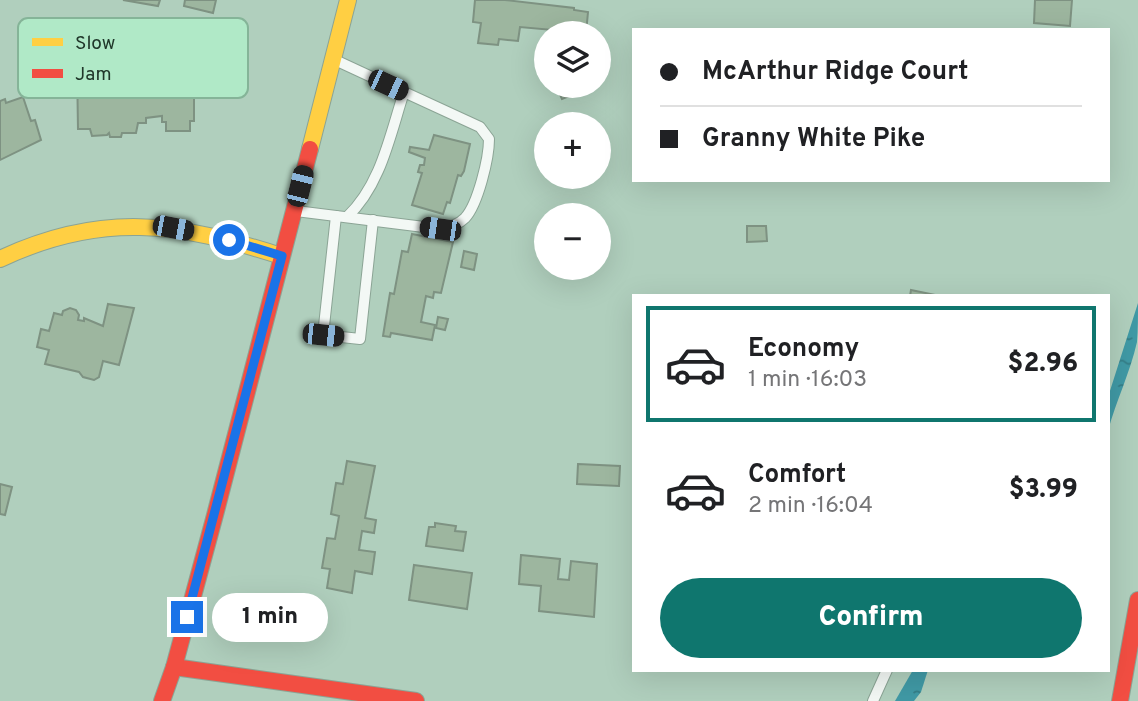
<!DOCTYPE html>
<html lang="en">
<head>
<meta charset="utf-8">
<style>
  :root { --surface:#fff; --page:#f6f6f6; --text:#202124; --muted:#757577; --line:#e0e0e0; --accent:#0f766e }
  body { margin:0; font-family:Overpass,sans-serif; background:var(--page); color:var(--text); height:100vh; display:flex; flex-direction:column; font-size:26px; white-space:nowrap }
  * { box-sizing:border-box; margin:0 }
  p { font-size:23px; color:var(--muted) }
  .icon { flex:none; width:38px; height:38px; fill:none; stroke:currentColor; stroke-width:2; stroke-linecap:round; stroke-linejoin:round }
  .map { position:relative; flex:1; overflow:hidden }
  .drawer { position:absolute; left:632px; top:294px; width:478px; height:378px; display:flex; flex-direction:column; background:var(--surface); border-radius:0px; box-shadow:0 7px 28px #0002 }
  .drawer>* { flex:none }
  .top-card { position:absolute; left:632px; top:28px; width:478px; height:154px; border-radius:0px; box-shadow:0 7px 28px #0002; display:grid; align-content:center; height:154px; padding:0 28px; background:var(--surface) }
  .controls { position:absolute; left:534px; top:21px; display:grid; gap:14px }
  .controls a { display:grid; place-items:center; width:77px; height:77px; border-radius:50%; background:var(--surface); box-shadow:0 7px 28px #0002; font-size:35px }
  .end { position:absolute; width:32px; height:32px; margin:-16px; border:9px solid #1a73e8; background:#fff; box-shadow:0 0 0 4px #fff }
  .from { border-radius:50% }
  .bubble { position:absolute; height:49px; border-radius:24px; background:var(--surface); box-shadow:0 7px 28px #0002; font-size:23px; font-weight:800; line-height:49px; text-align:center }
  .car { position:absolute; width:21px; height:42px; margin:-21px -10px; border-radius:9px; box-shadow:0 0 5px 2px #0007; background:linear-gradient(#222 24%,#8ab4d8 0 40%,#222 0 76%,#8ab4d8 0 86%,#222 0) }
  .top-card b { display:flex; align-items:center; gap:24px; height:66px; font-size:26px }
  .top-card b+b { border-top:2px solid var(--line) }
  .top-card i { width:18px; height:18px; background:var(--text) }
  ul { padding:12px 0 0; list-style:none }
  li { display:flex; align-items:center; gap:21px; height:116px; margin:0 14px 10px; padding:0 14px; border:4px solid transparent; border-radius:0px }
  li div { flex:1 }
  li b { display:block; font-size:26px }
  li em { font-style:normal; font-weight:800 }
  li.active { border-color:var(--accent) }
  li>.icon { width:63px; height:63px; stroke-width:1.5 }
  .primary-button { display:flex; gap:14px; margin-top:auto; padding:14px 28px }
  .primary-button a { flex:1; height:80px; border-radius:42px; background:var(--accent); color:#fff; font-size:28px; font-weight:800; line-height:80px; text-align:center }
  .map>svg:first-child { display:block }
</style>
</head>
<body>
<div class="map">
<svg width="1138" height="701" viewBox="0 0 1138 701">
  <defs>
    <pattern id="water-ripples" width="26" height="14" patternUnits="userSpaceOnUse" patternTransform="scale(1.75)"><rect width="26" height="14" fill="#4099a5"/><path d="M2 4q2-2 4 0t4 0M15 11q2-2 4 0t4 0" fill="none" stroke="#357e87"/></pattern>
  </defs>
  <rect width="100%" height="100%" fill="#b0cfbd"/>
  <g fill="url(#water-ripples)">
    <path d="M1138,303C1138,316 1138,330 1137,342C1130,373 1116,401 1108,431V397Z"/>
    <polygon points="913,670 928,670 921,692 914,701 895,701"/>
  </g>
  <g fill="#9db69f" stroke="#7e9282" stroke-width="2">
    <polygon points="123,0 160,0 158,6"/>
    <polygon points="185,0 216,0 213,13 184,6"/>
    <polygon points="475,0 505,0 574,8 574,10 588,12 586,33 520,27 518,41 499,39 498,45 478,43 481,23 473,22"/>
    <polygon points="1035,0 1072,0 1070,26 1034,23"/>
    <polygon points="144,53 161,53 161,79 144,79 144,96 194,97 194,121 190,121 190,131 166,131 166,122 162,122 162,116 146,118 146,123 138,123 136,133 122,133 121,137 110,137 109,133 107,135 92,136 90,129 78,129 77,65 109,64 109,72 131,72 131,65 144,65"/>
    <polygon points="556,86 580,86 582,91 562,99"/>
    <polygon points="23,97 31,121 35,120 41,140 0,160 0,101 5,99 6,103"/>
    <polygon points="434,135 470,144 464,171 461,176 458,175 450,203 447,202 443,214 412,205 422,173 418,172 420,165 424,165 425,158 409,152 410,147 429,150"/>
    <polygon points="747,226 766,226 767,241 747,242"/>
    <polygon points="412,234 453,242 441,293 434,292 433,298 426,296 421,322 435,325 432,340 391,333 390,337 383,336 390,293 394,294 402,251 408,252"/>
    <polygon points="464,251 477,254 474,270 461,267"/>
    <polygon points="911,290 940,296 910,296"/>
    <polygon points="108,304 134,308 119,365 103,361 99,377 94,380 83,377 79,372 45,364 49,350 37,347 41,329 49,331 54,313 62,315 63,311 70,308 76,310 79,315 78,320 84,321 84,318 103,326"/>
    <polygon points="438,317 448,319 445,330 436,328"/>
    <polygon points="347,461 375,466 365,518 376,520 374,533 362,531 359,550 375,552 372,574 355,571 352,593 327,588 330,569 322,568 327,538 335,539 339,516 331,514 336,483 343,484"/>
    <polygon points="578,464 620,466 619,486 577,484"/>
    <polygon points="0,484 12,487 5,515 0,514"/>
    <polygon points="435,523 456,526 455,531 466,532 463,551 426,546 429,527 435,527"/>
    <polygon points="521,555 560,559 558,579 569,580 571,561 597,564 594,617 539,611 541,586 519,584"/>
    <polygon points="414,565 472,573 467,609 409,600"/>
  </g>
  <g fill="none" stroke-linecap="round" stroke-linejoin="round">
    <defs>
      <g id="lane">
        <path d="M335,60L404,92C390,135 381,185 347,217"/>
        <path d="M296,211L440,229C450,227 458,225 465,218C478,204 489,158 489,139L480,127L404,92"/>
        <polyline points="336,216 323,335 360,339 373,220"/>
        <polyline points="873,701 887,670"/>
      </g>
      <g id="slow">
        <polyline points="310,149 348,0"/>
        <path d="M0,259C102,211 178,223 281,256"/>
      </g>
      <g id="jam">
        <polyline points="174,667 416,701"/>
        <polyline points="162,701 174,667 215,515 310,149"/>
        <polyline points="1120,701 1138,600"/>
      </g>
    </defs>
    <use href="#lane" stroke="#8ba495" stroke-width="12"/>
    <use href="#slow" stroke="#8ba495" stroke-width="18"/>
    <use href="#jam" stroke="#8ba495" stroke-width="18"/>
    <use href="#lane" stroke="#f3f8f5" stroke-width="10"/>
    <use href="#slow" stroke="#ffcf43" stroke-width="16"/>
    <use href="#jam" stroke="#f24e42" stroke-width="16"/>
  </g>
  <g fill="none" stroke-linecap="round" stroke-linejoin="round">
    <polyline stroke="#1a73e8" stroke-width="9" points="187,617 282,256 229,240"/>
  </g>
  <rect x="18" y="18" width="230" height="80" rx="10" fill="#b0e9c7" stroke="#85b498" stroke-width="2"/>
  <rect x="32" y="38" width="31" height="8" fill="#ffcf43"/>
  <rect x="32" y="69" width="31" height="9" fill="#f24e42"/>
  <g font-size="19" fill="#20372a">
    <text x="75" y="49">Slow</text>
    <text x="75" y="80">Jam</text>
  </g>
</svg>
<div class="controls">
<a><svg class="icon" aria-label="layers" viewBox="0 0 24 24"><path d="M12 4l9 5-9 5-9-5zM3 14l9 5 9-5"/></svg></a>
<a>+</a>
<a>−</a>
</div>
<i class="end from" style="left:229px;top:240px"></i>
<i class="end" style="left:187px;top:617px"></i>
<div class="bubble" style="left:212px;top:593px;width:116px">1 min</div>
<i class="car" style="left:388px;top:85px;rotate:115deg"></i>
<i class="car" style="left:300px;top:186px;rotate:14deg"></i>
<i class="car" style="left:173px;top:228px;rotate:101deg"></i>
<i class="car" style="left:440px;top:229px;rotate:278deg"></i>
<i class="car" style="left:323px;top:335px;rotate:96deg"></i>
<div class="top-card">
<b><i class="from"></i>McArthur Ridge Court</b>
<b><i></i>Granny White Pike</b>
</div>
<section class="drawer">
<ul>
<li class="active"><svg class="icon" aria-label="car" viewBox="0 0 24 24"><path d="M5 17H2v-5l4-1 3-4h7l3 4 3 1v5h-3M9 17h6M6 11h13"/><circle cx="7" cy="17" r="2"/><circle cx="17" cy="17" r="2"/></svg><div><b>Economy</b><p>1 min · 16:03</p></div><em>$2.96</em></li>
<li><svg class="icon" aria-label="car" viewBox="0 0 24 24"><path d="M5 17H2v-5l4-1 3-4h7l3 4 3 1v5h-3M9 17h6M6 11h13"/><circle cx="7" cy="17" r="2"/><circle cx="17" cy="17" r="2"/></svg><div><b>Comfort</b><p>2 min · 16:04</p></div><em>$3.99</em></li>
</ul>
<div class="primary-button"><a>Confirm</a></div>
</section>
</div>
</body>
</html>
